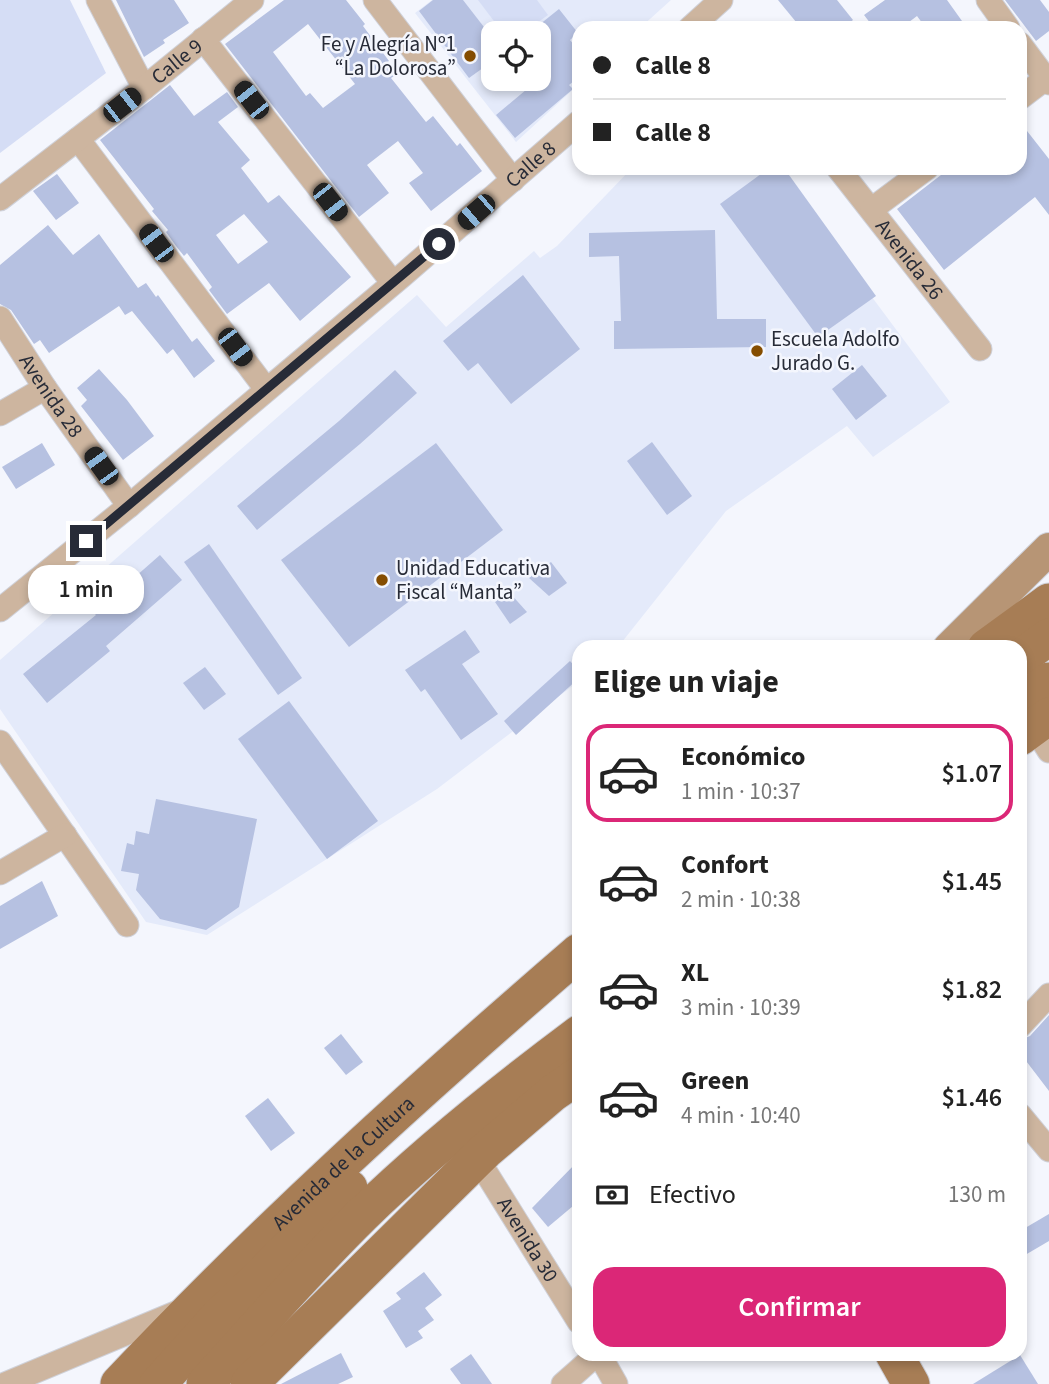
<!DOCTYPE html>
<html lang="es">
<head>
<meta charset="utf-8">
<style>
  :root { --surface:#fff; --page:#f2f2f2; --text:#222; --muted:#767676; --line:#e0e0e0; --accent:#db2777 }
  body { margin:0; font-family:"Source Sans 3",sans-serif; background:var(--page); color:var(--text); height:100vh; display:flex; flex-direction:column; font-size:26px; white-space:nowrap }
  * { box-sizing:border-box; margin:0 }
  p { font-size:23px; color:var(--muted) }
  .icon { flex:none; width:38px; height:38px; fill:none; stroke:currentColor; stroke-width:2; stroke-linecap:round; stroke-linejoin:round }
  .map { position:relative; flex:1; overflow:hidden }
  .sheet { position:absolute; left:572px; top:640px; width:455px; height:721px; display:flex; flex-direction:column; background:var(--surface); border-radius:21px; box-shadow:0 4px 10px #0003 }
  .sheet>* { flex:none }
  .banner { position:absolute; left:572px; top:21px; width:455px; height:154px; border-radius:21px; box-shadow:0 4px 10px #0003; display:grid; align-content:center; height:154px; padding:0 21px; background:var(--surface) }
  .fabs { position:absolute; left:481px; top:21px; display:grid; gap:14px }
  .fabs a { display:grid; place-items:center; width:70px; height:70px; border-radius:14px; background:var(--surface); box-shadow:0 4px 10px #0003; font-size:35px }
  .end { position:absolute; width:32px; height:32px; margin:-16px; border:9px solid #272b37; background:#fff; box-shadow:0 0 0 4px #fff }
  .from { border-radius:50% }
  .bubble { position:absolute; height:49px; border-radius:21px; background:var(--surface); box-shadow:0 4px 10px #0003; font-size:23px; font-weight:600; line-height:49px; text-align:center }
  .car { position:absolute; width:21px; height:42px; margin:-21px -10px; border-radius:9px; box-shadow:0 0 5px 2px #0007; background:linear-gradient(#222 24%,#8ab4d8 0 40%,#222 0 76%,#8ab4d8 0 86%,#222 0) }
  .banner b { display:flex; align-items:center; gap:24px; height:66px; font-size:26px }
  .banner b+b { border-top:2px solid var(--line) }
  .banner i { width:18px; height:18px; background:var(--text) }
  ul { padding:0; list-style:none }
  li { display:flex; align-items:center; gap:21px; height:98px; margin:0 14px 10px; padding:0 7px; border:4px solid transparent; border-radius:21px }
  li div { flex:1 }
  li b { display:block; font-size:26px }
  li em { font-style:normal; font-weight:600 }
  li.current { border-color:var(--accent) }
  li>.icon { width:63px; height:63px; stroke-width:1.5 }
  h2 { padding:0 21px; font-size:32px; line-height:84px }
  .pay { display:flex; align-items:center; gap:18px; height:77px; padding:0 21px; font-size:26px }
  .pay p { margin-inline-start:auto }
  .primary-button { display:flex; gap:14px; margin-top:auto; padding:14px 21px }
  .primary-button a { flex:1; height:80px; border-radius:21px; background:var(--accent); color:#fff; font-size:28px; font-weight:600; line-height:80px; text-align:center }
  .map>svg:first-child { display:block }
</style>
</head>
<body>
<div class="map">
<svg width="1049" height="1384" viewBox="0 0 1049 1384">
  <rect width="100%" height="100%" fill="#f4f6fd"/>
  <g fill="#e4eafa" fill-rule="evenodd">
    <path d="M432,0H671L640,28H579V84L516,142L415,13ZM494,33H539V79H494Z"/>
    <polygon points="632,168 776,168 950,402 873,457 847,426 726,511 618,647 579,648 579,681 437,789 207,935 146,922 0,709 0,660 417,295 446,327 534,251 540,258 557,246"/>
  </g>
  <g fill="#d5ddf5">
    <polygon points="0,0 70,0 106,73 0,153"/>
    <polygon points="478,0 537,0 548,15 523,33 503,33"/>
  </g>
  <g fill="#b6c1e1" fill-rule="evenodd">
    <polygon points="116,0 174,0 189,23 163,40 165,43 144,57"/>
    <path d="M284,0H346L365,24L363,26L389,61L385,64L394,76L391,78L426,122L433,116L457,146L460,143L482,171L431,211L409,183L423,173L398,141L367,165L389,193L359,217L225,44ZM308,24L355,84L323,108L310,93L306,96L273,52Z"/>
    <polygon points="433,0 463,0 494,40 494,60 469,78 419,11"/>
    <polygon points="778,0 837,0 853,20 843,28 801,28"/>
    <polygon points="885,0 947,0 967,28 926,28 917,16 901,28 874,28 864,15"/>
    <polygon points="1005,0 1040,0 1049,12 1049,31 1036,41"/>
    <polygon points="559,9 578,33 570,40 579,51 579,77 569,85 573,89 515,138 496,115 539,79 539,25"/>
    <path d="M170,85L194,116L227,92L238,107L218,122L250,160L241,168L268,203L279,195L351,277L300,321L269,283L227,314L209,290L212,287L187,253L184,256L176,246L166,232L168,230L152,211L154,209L100,140ZM244,214L268,242L238,264L216,235Z"/>
    <polygon points="1020,122 1049,159 1049,215 1035,197 944,270 897,209 950,168 1020,168"/>
    <polygon points="769,168 784,168 876,296 818,337 720,204"/>
    <polygon points="57,174 79,203 56,220 33,191"/>
    <polygon points="48,225 73,255 99,234 138,288 146,283 156,297 158,295 192,342 197,338 215,361 194,378 173,349 167,354 132,311 125,315 119,306 49,353 40,340 34,344 11,310 0,304 0,265"/>
    <polygon points="715,230 717,319 766,319 766,347 614,349 614,321 621,321 619,256 589,257 589,233"/>
    <polygon points="523,275 580,349 511,404 478,363 468,371 443,341"/>
    <polygon points="862,365 887,396 856,420 832,389"/>
    <polygon points="99,369 127,400 154,436 123,460 81,406 87,400 77,388"/>
    <polygon points="395,370 417,393 360,444 257,530 237,506 339,421"/>
    <polygon points="652,442 692,496 667,515 627,461"/>
    <polygon points="42,443 55,465 16,489 2,467"/>
    <polygon points="436,443 503,530 349,647 281,560"/>
    <polygon points="209,544 302,678 278,695 184,562"/>
    <polygon points="160,555 182,580 106,646 110,651 47,703 23,674 96,615 94,613"/>
    <polygon points="551,562 567,583 549,596 529,578"/>
    <polygon points="509,592 527,612 510,624 495,602"/>
    <polygon points="465,630 480,652 462,664 498,714 461,740 425,689 421,692 405,670"/>
    <polygon points="570,661 579,671 579,678 516,735 504,721"/>
    <polygon points="205,667 226,694 204,710 183,683"/>
    <polygon points="289,701 378,821 327,859 238,739"/>
    <polygon points="156,799 257,819 239,907 206,930 160,919 136,890 139,874 121,871 127,843 134,845 136,831 149,834"/>
    <polygon points="42,881 58,916 0,949 0,906"/>
    <polygon points="1049,1015 1049,1091 1020,1053 1020,1040 1030,1036"/>
    <polygon points="341,1034 363,1062 346,1075 324,1048"/>
    <polygon points="268,1098 295,1133 271,1151 245,1116"/>
    <polygon points="579,1160 579,1201 548,1227 532,1208"/>
    <polygon points="1049,1214 1049,1241 1020,1258 1020,1231"/>
    <polygon points="424,1272 442,1295 425,1308 434,1320 418,1331 423,1338 406,1348 383,1311 401,1299 396,1293"/>
    <polygon points="341,1353 353,1377 338,1384 281,1384"/>
    <polygon points="471,1354 492,1384 461,1384 450,1369"/>
    <polygon points="1020,1355 1038,1384 973,1384"/>
  </g>
  <g fill="none" stroke-linecap="round" stroke-linejoin="round">
    <defs>
      <g id="minor">
        <polyline points="98,0 144,88"/>
        <polyline points="375,0 513,180"/>
        <polyline points="988,0 1008,28"/>
        <polyline points="690,28 721,0"/>
        <polyline points="203,39 393,283"/>
        <polyline points="1020,44 1049,83"/>
        <polyline points="1020,98 1049,76"/>
        <polyline points="78,139 266,389"/>
        <path id="s1" d="M838,168L980,349"/>
        <path id="s2" d="M0,199L144,88L252,0"/>
        <polyline points="872,209 927,168"/>
        <path id="s3" d="M0,318L45,388L129,506"/>
        <polyline points="0,414 45,388"/>
        <path id="s4" d="M0,610L129,506L402,276L579,122"/>
        <polyline points="1034,727 1049,751"/>
        <polyline points="0,742 127,925"/>
        <polyline points="0,873 65,835"/>
        <polyline points="1020,1026 1049,995"/>
        <polyline points="1020,1115 1049,1150"/>
        <path id="s5" d="M477,1158L579,1322"/>
        <polyline points="599,1354 616,1384"/>
        <polyline points="5,1384 180,1311"/>
        <polyline points="563,1384 597,1354"/>
      </g>
      <polyline id="secondary" points="949,648 1049,549"/>
      <g id="primary">
        <polyline points="986,648 1049,602"/>
        <polyline points="1020,658 1049,637"/>
        <polyline points="1020,703 1049,681"/>
        <polyline points="1020,737 1049,716"/>
        <polyline points="894,1354 911,1384"/>
        <path id="s6" d="M119,1384C264,1230 419,1090 579,952"/>
        <polyline points="158,1384 211,1325 349,1188"/>
        <path d="M205,1384C257,1327 307,1269 362,1215C429,1150 504,1090 579,1034"/>
        <polyline points="249,1384 485,1151 553,1093 579,1075"/>
      </g>
    </defs>
    <use href="#minor" stroke="#cfd1d9" stroke-width="25"/>
    <use href="#secondary" stroke="#cfd1d9" stroke-width="34"/>
    <use href="#primary" stroke="#cfd1d9" stroke-width="39"/>
    <use href="#minor" stroke="#cdb59f" stroke-width="23"/>
    <use href="#secondary" stroke="#b79575" stroke-width="32"/>
    <use href="#primary" stroke="#a77d55" stroke-width="37"/>
  </g>
  <g fill="none" stroke-linecap="round" stroke-linejoin="round">
    <polyline stroke="#272b37" stroke-width="9" points="86,541 439,244"/>
  </g>
  <g fill="#854d00" stroke="#f4f6fd" stroke-width="2.5">
    <circle cx="470" cy="56" r="7"/>
    <circle cx="757" cy="351" r="7"/>
    <circle cx="382" cy="580" r="7"/>
  </g>
  <g text-anchor="middle" stroke-width="5" stroke-linejoin="round" paint-order="stroke">
    <g font-size="21" fill="#272b37" stroke="#f4f6fd" text-anchor="start">
      <text x="456" y="51" text-anchor="end">Fe y Alegría Nº1<tspan x="456" dy="24">“La Dolorosa”</tspan></text>
      <text x="771" y="346">Escuela Adolfo<tspan x="771" dy="24">Jurado G.</tspan></text>
      <text x="396" y="575">Unidad Educativa<tspan x="396" dy="24">Fiscal “Manta”</tspan></text>
    </g>
    <g font-size="21" fill="#272b37" stroke="#f4f6fd">
      <text dy="7" stroke="none"><textPath href="#s2" startOffset="224">Calle 9</textPath></text>
      <text dy="7" stroke="none"><textPath href="#s4" startOffset="693">Calle 8</textPath></text>
      <text dy="7" stroke="none"><textPath href="#s1" startOffset="116">Avenida 26</textPath></text>
      <text dy="7" stroke="none"><textPath href="#s3" startOffset="93">Avenida 28</textPath></text>
      <text dy="7" stroke="none"><textPath href="#s6" startOffset="315">Avenida de la Cultura</textPath></text>
      <text dy="7" stroke="none"><textPath href="#s5" startOffset="96">Avenida 30</textPath></text>
    </g>
  </g>
</svg>
<div class="fabs">
<a><svg class="icon" aria-label="locate" viewBox="0 0 24 24"><circle cx="12" cy="12" r="6"/><path d="M12 2v4M12 18v4M2 12h4M18 12h4"/></svg></a>
</div>
<i class="end from" style="left:439px;top:244px"></i>
<i class="end" style="left:86px;top:541px"></i>
<div class="bubble" style="left:28px;top:565px;width:116px">1 min</div>
<i class="car" style="left:251px;top:100px;rotate:322deg"></i>
<i class="car" style="left:122px;top:105px;rotate:52deg"></i>
<i class="car" style="left:330px;top:202px;rotate:142deg"></i>
<i class="car" style="left:476px;top:212px;rotate:229deg"></i>
<i class="car" style="left:156px;top:243px;rotate:323deg"></i>
<i class="car" style="left:235px;top:347px;rotate:143deg"></i>
<i class="car" style="left:101px;top:466px;rotate:324deg"></i>
<div class="banner">
<b><i class="from"></i>Calle 8</b>
<b><i></i>Calle 8</b>
</div>
<section class="sheet">
<h2>Elige un viaje</h2>
<ul>
<li class="current"><svg class="icon" aria-label="car" viewBox="0 0 24 24"><path d="M5 17H2v-5l4-1 3-4h7l3 4 3 1v5h-3M9 17h6M6 11h13"/><circle cx="7" cy="17" r="2"/><circle cx="17" cy="17" r="2"/></svg><div><b>Económico</b><p>1 min · 10:37</p></div><em>$1.07</em></li>
<li><svg class="icon" aria-label="car" viewBox="0 0 24 24"><path d="M5 17H2v-5l4-1 3-4h7l3 4 3 1v5h-3M9 17h6M6 11h13"/><circle cx="7" cy="17" r="2"/><circle cx="17" cy="17" r="2"/></svg><div><b>Confort</b><p>2 min · 10:38</p></div><em>$1.45</em></li>
<li><svg class="icon" aria-label="car" viewBox="0 0 24 24"><path d="M5 17H2v-5l4-1 3-4h7l3 4 3 1v5h-3M9 17h6M6 11h13"/><circle cx="7" cy="17" r="2"/><circle cx="17" cy="17" r="2"/></svg><div><b>XL</b><p>3 min · 10:39</p></div><em>$1.82</em></li>
<li><svg class="icon" aria-label="car" viewBox="0 0 24 24"><path d="M5 17H2v-5l4-1 3-4h7l3 4 3 1v5h-3M9 17h6M6 11h13"/><circle cx="7" cy="17" r="2"/><circle cx="17" cy="17" r="2"/></svg><div><b>Green</b><p>4 min · 10:40</p></div><em>$1.46</em></li>
</ul>
<div class="pay"><svg class="icon" aria-label="cash" viewBox="0 0 24 24"><path d="M3 7h18v10H3z"/><circle cx="12" cy="12" r="2"/></svg>Efectivo<p>130 m</p></div>
<div class="primary-button"><a>Confirmar</a></div>
</section>
</div>
</body>
</html>
